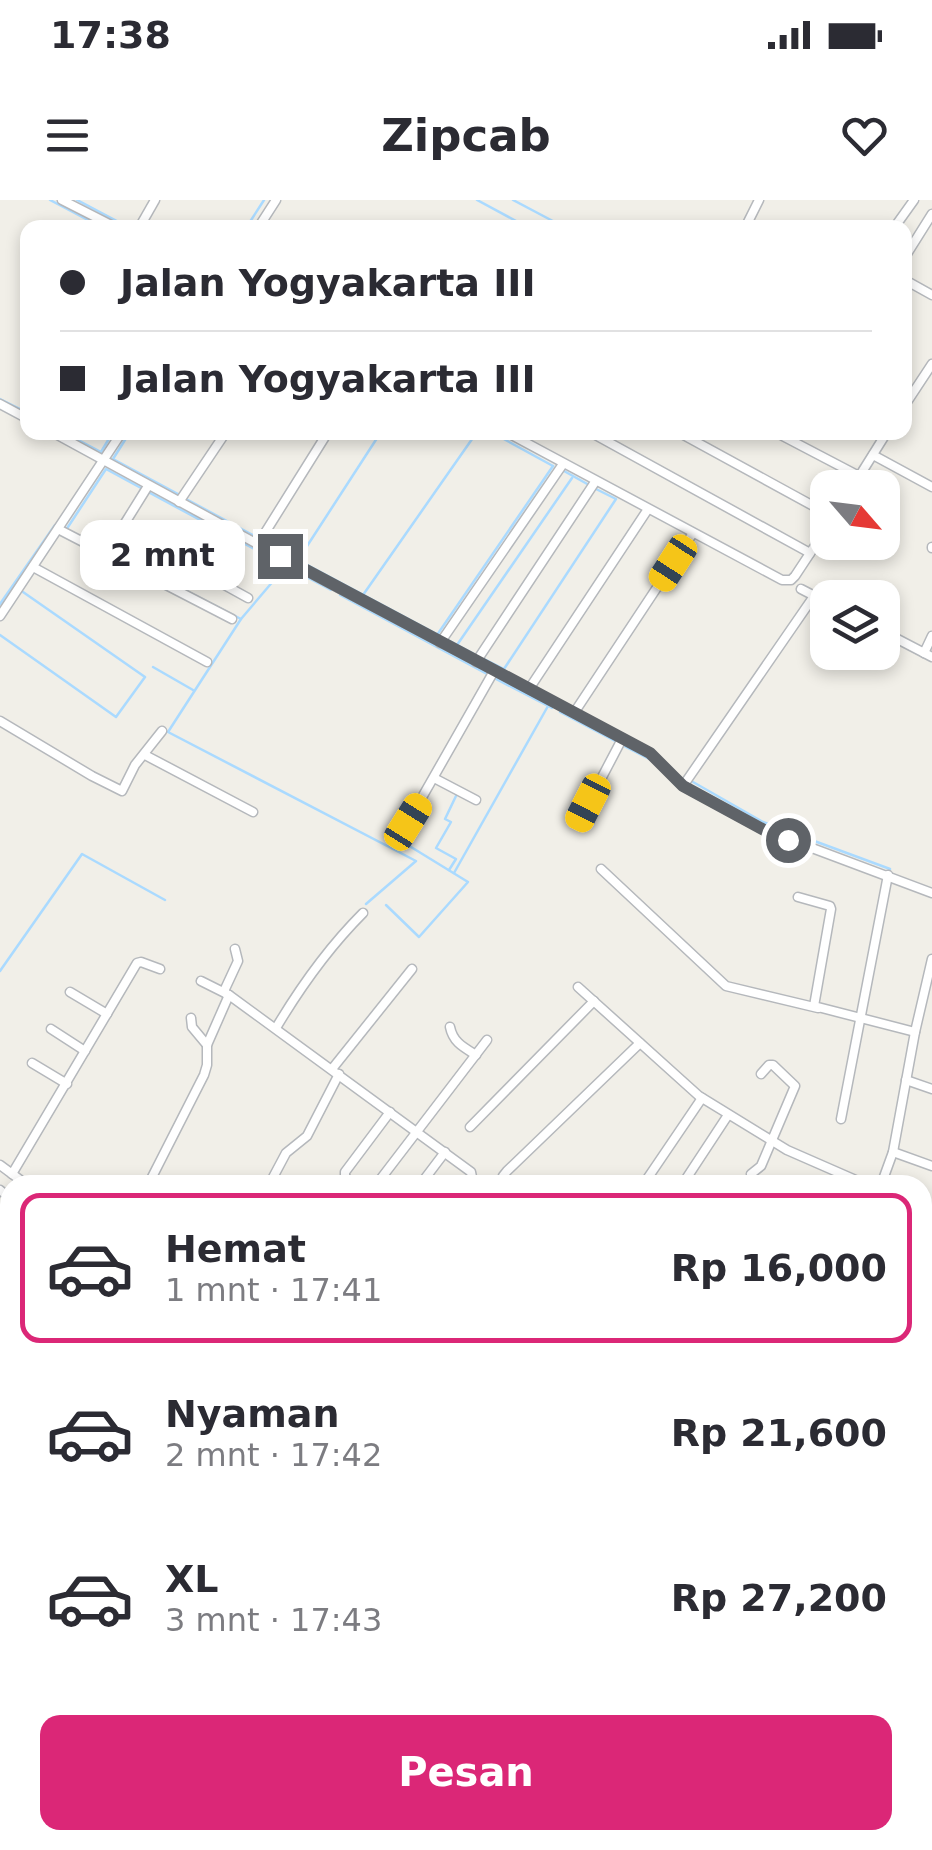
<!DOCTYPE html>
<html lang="id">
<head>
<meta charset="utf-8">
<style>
  :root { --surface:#fff; --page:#f7f7f7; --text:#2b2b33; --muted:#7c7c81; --line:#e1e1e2; --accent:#db2777 }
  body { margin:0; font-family:"DejaVu Sans",sans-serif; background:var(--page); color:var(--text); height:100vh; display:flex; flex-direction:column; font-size:38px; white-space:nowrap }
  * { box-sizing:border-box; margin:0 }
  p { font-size:32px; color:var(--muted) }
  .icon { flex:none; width:55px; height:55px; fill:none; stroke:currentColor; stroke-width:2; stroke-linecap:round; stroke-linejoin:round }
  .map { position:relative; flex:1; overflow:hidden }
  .drawer { position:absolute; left:0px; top:975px; width:932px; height:675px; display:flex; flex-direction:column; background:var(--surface); border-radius:30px 30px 0 0; box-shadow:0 5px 15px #0003 }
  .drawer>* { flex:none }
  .hud { position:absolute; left:20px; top:20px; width:892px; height:220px; border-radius:20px; box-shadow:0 5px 15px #0003; display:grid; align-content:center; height:220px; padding:0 40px; background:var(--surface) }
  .needle { width:65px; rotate:118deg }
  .controls { position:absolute; left:810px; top:270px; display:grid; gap:20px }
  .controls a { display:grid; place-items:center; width:90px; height:90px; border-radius:20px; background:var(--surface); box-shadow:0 5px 15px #0003; font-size:50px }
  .end { position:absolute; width:45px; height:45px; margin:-22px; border:12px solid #5f6368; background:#fff; box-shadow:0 0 0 5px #fff }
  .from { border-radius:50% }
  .bubble { position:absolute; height:70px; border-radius:20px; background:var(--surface); box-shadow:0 5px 15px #0003; font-size:32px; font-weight:700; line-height:70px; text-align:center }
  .car { position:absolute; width:30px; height:60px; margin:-30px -15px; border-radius:12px; box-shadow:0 0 8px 2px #0007; background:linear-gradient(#f5c518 24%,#345 0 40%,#f5c518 0 76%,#345 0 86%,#f5c518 0) }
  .hud b { display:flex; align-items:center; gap:35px; height:95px; font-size:38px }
  .hud b+b { border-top:2px solid var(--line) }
  .hud i { width:25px; height:25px; background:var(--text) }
  ul { padding:18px 0 0; list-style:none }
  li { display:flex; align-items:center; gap:30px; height:150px; margin:0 20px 15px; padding:0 20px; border:5px solid transparent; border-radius:20px }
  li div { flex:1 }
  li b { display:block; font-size:38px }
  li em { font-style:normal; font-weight:700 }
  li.selected { border-color:var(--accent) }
  li>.icon { width:90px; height:90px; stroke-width:1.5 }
  .primary-button { display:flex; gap:20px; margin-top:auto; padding:20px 40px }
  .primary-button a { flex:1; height:115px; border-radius:20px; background:var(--accent); color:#fff; font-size:40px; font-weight:700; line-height:115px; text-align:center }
  .status { display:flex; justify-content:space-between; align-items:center; height:70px; padding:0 50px; background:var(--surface); direction:ltr }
  .status svg { height:28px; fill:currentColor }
  header { display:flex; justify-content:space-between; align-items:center; height:130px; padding:0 40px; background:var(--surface); font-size:45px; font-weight:700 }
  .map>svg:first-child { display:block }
</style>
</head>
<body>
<div class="status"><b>17:38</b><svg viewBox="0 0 49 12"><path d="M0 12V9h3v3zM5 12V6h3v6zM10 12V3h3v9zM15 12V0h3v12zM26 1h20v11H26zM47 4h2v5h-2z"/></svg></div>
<header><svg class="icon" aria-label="menu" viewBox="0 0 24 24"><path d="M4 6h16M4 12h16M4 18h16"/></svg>Zipcab<svg class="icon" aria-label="heart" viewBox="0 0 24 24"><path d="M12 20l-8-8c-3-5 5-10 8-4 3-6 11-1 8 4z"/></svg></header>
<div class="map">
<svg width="932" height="1650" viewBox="0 0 932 1650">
  <rect width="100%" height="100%" fill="#f1efe8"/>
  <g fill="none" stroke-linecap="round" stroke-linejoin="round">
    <g stroke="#aadaff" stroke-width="2.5">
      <polyline points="50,0 103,28"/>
      <polyline points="77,0 130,28"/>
      <polyline points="477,0 529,28"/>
      <polyline points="513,0 566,28"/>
      <polyline points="246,28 264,0"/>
      <polyline points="0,199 28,213"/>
      <polyline points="63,232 101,252 113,232"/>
      <polyline points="130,232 113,259 178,294"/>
      <polyline points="491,232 553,266"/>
      <polyline points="564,271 589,285"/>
      <polyline points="150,293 331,390"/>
      <polyline points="188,300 256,337"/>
      <polyline points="66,330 106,269 141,288"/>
      <polyline points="266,342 298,360 381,232"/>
      <polyline points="298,360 474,454"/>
      <polyline points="286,366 241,419 168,532 416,661 366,704"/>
      <polyline points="142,368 241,419"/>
      <polyline points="340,395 487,474"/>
      <polyline points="363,395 477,232"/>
      <polyline points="0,404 55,325"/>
      <polyline points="0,435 116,517 145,477 23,392"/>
      <polyline points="437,435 553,266"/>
      <polyline points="457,445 572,278"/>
      <polyline points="484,459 504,469 616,299 596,289"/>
      <polyline points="153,467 193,490"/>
      <polyline points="496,479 552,508"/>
      <polyline points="560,512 615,541"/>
      <polyline points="624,546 653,561"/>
      <polyline points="693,582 763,622 890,669"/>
      <polyline points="449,670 456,659 436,648 451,622 445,619 456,596"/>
      <polyline points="454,673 548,506"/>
      <polyline points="386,705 419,737 468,682 411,647"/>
      <polyline points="0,771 82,654 165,700"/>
      <polyline points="0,1285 4,1288"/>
      <polyline points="922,1546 932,1552"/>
      <polyline points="0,1589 10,1595"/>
      <polyline points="101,1640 123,1650"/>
      <polyline points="751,1650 753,1640"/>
    </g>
    <defs>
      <g id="minor">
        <polyline points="62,0 117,28"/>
        <polyline points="139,28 155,0"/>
        <polyline points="258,28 276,0"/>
        <polyline points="745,28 759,0"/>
        <polyline points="894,28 914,0"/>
        <polyline points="905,57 932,14"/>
        <polyline points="905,80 932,95"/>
        <polyline points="0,204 28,219"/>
        <polyline points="905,205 932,164"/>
        <polyline points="52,232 327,382 650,553 683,586 764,630 932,693"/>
        <polyline points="506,232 782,380 791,380 795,376 828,326"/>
        <polyline points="590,232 810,353"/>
        <polyline points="678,232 828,314"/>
        <polyline points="775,232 859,276"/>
        <polyline points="873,255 932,287"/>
        <polyline points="148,286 125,323 125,330 248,398"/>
        <polyline points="852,288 887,232"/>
        <polyline points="179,302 226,232"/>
        <polyline points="58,329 232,419"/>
        <polyline points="258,344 328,232"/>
        <polyline points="932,348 932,347"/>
        <polyline points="33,367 207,462"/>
        <polyline points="801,389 828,403"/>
        <polyline points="0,416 122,232"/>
        <polyline points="882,431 932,457"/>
        <polyline points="440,443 563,264"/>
        <polyline points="924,453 932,436"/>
        <polyline points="476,462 595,282"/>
        <polyline points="529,489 648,309"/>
        <polyline points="574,513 693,333"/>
        <polyline points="0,521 92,576 122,591 135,565 162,531"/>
        <polyline points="145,555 253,612"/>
        <polyline points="434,578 476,600"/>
        <polyline points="683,586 814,396"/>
        <polyline points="579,621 622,539"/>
        <polyline points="408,622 494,471"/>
        <polyline points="601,669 726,786 818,808"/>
        <polyline points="798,697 830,706 831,709 814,806 915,832"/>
        <polyline points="201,781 225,793"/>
        <polyline points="578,787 699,896 787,950 867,985"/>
        <polyline points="70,792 107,814"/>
        <polyline points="229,795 471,972 472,977 466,985"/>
        <polyline points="191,818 192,827 207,845"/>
        <path d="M450,827C453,842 463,847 476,855"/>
        <path d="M276,828C301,786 328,748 363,713"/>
        <polyline points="51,829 85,851"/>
        <polyline points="32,863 67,884"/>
        <polyline points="332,869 412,769"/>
        <polyline points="906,880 932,889"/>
        <polyline points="841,919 888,675"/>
        <polyline points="470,927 594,801"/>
        <polyline points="893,952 932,966"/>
        <polyline points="0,965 27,985"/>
        <polyline points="12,974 137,763 141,762 160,769"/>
        <polyline points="751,974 761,966 795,886 773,865 769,865 761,874"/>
        <polyline points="211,982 217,985"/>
        <polyline points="148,985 204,875 207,865 207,845 229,795 225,793 225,789 238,761 235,749"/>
        <polyline points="269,985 286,953 307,936 339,874"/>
        <polyline points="355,985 345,977 345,972 390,912"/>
        <polyline points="376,985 487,840"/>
        <polyline points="420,985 445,952"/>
        <polyline points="506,985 503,976 507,971 640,843"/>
        <polyline points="643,985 702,898"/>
        <polyline points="682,985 728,915"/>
        <polyline points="881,985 893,952 915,832 932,759"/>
        <polyline points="0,990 10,998"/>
        <polyline points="0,1355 10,1360"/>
        <polyline points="922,1374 932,1379"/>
        <polyline points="0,1390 4,1389 10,1377"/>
        <polyline points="922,1433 932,1416"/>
        <polyline points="922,1475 932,1481"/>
        <polyline points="922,1529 932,1534"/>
        <polyline points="0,1600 10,1582"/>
        <polyline points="87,1640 109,1650"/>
        <polyline points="40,1650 46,1640"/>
        <polyline points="520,1650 525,1640"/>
        <polyline points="551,1650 556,1640"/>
      </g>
      <g id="tertiary">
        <polyline points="922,1264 932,1246"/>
        <polyline points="922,1316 932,1299"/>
      </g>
      <g id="trunk">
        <polyline points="0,1295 10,1301"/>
        <polyline points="0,1309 10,1315"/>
        <polyline points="606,1640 624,1650"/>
        <polyline points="631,1640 649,1650"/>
        <polyline points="702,1650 718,1640"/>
        <polyline points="741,1650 744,1640"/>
      </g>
    </defs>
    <use href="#minor" stroke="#b5b8bc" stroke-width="11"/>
    <use href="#tertiary" stroke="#b5b8bc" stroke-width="12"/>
    <use href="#trunk" stroke="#f9ab00" stroke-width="16"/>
    <use href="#minor" stroke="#fff" stroke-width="8"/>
    <use href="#tertiary" stroke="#fff" stroke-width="9"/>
    <use href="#trunk" stroke="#feeaa1" stroke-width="12"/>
  </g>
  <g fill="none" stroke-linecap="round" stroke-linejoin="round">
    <polyline stroke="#5f6368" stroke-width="12" points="280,356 650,553 683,586 764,630 788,640"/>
  </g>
</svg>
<div class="controls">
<a><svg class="needle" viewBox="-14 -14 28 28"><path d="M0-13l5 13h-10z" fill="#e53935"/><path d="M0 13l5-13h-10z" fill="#7c7c81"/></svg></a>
<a><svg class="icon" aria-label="layers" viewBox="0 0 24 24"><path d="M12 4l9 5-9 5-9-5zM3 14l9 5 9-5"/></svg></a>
</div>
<i class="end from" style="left:788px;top:640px"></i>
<i class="end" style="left:280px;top:356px"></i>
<div class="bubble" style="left:80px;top:320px;width:165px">2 mnt</div>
<i class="car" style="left:673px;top:363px;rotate:213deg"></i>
<i class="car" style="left:588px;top:603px;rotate:207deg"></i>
<i class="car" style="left:408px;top:622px;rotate:32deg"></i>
<div class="hud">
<b><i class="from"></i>Jalan Yogyakarta III</b>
<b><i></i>Jalan Yogyakarta III</b>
</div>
<section class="drawer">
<ul>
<li class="selected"><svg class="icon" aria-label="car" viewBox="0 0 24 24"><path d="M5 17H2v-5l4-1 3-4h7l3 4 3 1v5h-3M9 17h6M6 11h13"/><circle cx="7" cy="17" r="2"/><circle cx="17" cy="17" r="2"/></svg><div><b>Hemat</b><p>1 mnt · 17:41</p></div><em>Rp 16,000</em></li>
<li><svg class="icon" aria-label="car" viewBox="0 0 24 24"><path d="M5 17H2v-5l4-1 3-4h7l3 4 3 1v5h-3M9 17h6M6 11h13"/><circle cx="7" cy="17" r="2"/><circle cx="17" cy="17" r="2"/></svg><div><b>Nyaman</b><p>2 mnt · 17:42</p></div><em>Rp 21,600</em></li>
<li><svg class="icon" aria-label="car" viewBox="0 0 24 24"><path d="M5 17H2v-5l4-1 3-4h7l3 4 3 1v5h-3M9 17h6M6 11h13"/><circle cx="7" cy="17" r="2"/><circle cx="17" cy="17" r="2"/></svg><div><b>XL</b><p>3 mnt · 17:43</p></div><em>Rp 27,200</em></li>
</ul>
<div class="primary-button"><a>Pesan</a></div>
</section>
</div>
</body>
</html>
